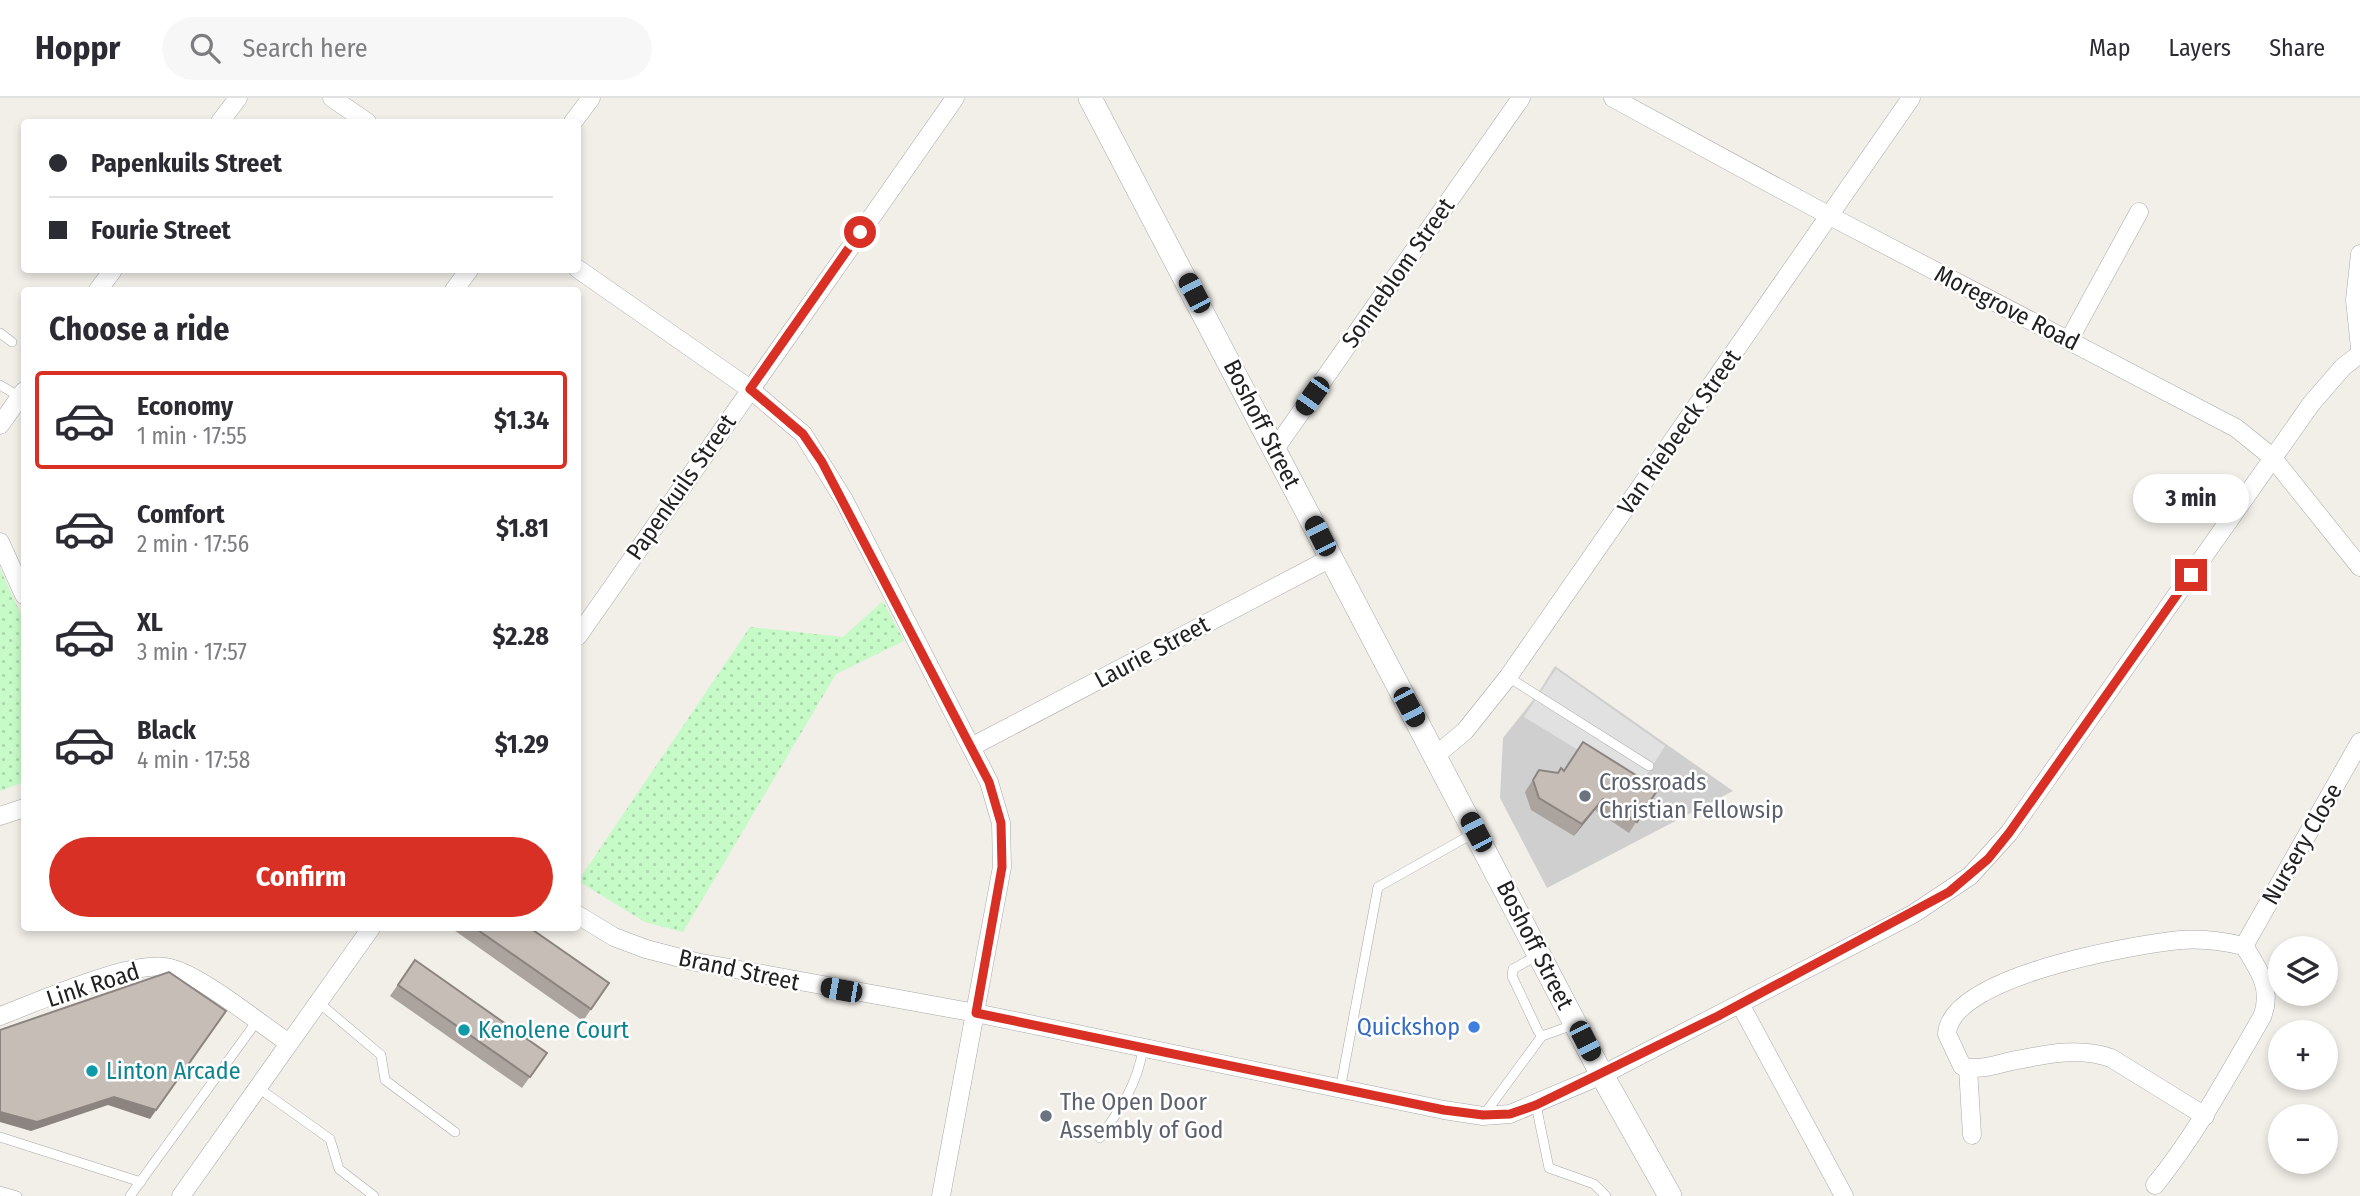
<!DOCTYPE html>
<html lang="en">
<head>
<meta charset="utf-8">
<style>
  :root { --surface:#fff; --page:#f7f7f7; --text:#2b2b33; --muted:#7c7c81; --line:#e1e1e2; --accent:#d93025 }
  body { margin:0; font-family:"Fira Sans Condensed",sans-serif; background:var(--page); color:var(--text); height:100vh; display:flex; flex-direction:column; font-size:26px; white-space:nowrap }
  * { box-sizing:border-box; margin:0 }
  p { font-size:23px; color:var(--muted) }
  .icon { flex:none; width:38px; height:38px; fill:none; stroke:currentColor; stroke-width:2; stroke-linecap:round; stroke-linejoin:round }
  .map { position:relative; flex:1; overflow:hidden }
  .drawer { position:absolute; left:21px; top:189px; width:560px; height:644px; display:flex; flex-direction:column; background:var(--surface); border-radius:7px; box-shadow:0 4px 10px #0003 }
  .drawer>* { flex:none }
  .banner { position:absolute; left:21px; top:21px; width:560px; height:154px; border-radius:7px; box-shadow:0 4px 10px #0003; display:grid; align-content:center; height:154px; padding:0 28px; background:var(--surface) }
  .controls { position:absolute; left:2268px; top:838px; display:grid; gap:14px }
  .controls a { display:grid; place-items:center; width:70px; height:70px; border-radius:50%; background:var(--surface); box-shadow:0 4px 10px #0003; font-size:35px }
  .end { position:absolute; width:32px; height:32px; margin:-16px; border:9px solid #d93025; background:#fff; box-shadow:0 0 0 4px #fff }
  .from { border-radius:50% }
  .bubble { position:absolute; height:49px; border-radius:24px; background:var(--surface); box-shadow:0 4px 10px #0003; font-size:23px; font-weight:700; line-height:49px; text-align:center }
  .car { position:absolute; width:21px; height:42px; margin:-21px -10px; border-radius:9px; box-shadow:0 0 5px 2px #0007; background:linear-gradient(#222 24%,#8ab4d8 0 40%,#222 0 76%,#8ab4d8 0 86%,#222 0) }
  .banner b { display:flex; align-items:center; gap:24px; height:66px; font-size:26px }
  .banner b+b { border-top:2px solid var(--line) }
  .banner i { width:18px; height:18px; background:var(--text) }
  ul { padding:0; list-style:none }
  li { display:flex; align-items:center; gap:21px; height:98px; margin:0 14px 10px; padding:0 14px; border:4px solid transparent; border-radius:7px }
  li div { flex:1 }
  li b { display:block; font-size:26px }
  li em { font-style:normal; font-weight:700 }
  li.selected { border-color:var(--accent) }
  li>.icon { width:63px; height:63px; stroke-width:1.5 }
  h2 { padding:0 28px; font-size:32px; line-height:84px }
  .button { display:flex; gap:14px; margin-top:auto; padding:14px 28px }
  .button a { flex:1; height:80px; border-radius:42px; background:var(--accent); color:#fff; font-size:28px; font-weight:700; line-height:80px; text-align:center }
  header { display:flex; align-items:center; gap:42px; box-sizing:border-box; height:98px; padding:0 35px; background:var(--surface); border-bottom:2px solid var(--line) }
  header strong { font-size:33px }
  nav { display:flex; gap:38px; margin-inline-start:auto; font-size:24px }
  .search { width:490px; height:63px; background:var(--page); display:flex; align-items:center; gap:18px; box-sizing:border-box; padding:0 24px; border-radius:38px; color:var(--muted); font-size:26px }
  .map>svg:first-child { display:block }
</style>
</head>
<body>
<header>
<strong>Hoppr</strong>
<div class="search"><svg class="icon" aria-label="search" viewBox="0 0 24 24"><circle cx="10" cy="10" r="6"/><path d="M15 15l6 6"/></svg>Search here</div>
<nav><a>Map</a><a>Layers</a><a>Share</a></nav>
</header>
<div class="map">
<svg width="2360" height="1098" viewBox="0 0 2360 1098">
  <defs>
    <pattern id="park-dots" width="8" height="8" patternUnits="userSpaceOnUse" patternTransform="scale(1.75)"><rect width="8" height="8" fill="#c6fac7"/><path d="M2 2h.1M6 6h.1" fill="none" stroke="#aad6ab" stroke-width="1.8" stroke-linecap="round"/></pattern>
  </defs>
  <rect width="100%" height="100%" fill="#f2eee8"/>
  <polygon fill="#cfcfcf" points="1555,568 1733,693 1547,790 1500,700 1503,640 1537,597"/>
  <g fill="url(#park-dots)">
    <polygon points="0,471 24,523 24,684 0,693"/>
    <polygon points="883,503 904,543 836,576 683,834 645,824 578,783 750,529 843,539"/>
  </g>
  <polygon fill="#e1e1e1" points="1556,571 1665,648 1639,689 1524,619"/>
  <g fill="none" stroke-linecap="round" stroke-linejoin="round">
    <defs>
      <g id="service">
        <polyline points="0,235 12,244"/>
        <polyline points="0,287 20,299"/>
        <polyline points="1508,579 1649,668"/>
        <polyline points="1538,857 1513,871 1512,878 1538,933 1542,938 1573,927"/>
        <polyline points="318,904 381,957 385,982 455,1034"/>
        <polyline points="257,989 330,1041 339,1071 374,1098"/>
        <polyline points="1340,992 1378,789 1474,735"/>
        <polyline points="1536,1007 1549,1070 1594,1086 1606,1098"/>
        <polyline points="1483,1018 1542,938"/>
        <polyline points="0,1039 141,1084"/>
        <path d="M1100,1040C1121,1010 1137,987 1143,951"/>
        <polyline points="0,1093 17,1098"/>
        <polyline points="130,1098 257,923"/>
      </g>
      <g id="minor">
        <polyline points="332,0 367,24"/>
        <polyline points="1613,0 1828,117 2236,330 2272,359 2360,469"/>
        <polyline points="220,24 238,0"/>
        <polyline points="573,24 591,0"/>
        <polyline points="2360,156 2355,202 2360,250"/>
        <polyline points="578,171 750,291 803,336 844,402 989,684 1001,725 1002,769 941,1098"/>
        <polyline points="98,192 113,172"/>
        <polyline points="454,192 469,172"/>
        <polyline points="2069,242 2139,114"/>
        <polyline points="0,327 24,293"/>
        <polyline points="1275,351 1521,0"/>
        <polyline points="0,444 24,497"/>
        <polyline points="578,538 955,0"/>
        <polyline points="973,648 1331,460"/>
        <polyline points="1435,658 1465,633 1508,579 1911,0"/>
        <polyline points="0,718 24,710"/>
        <polyline points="578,817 614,839 646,851 696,864 976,915 1444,1012 1483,1018 1510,1016 1602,977 1913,816 1970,778 2009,735 2311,306 2343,269 2360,256"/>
        <polyline points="2244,848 2360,644"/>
        <polyline points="1740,906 1844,1098"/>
        <path d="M0,918C38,904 134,860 170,870C201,877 260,926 289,945"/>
        <polyline points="1968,970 1972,1037"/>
        <path d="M2155,1087C2197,1035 2228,977 2262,919C2273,891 2259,872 2244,848C2223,843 2202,840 2180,842C2133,847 1950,878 1947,936L1962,968C1980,974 1998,965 2017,962C2047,956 2080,949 2111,960L2205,1018"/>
        <polyline points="181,1098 371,830"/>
      </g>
      <polyline id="tertiary" points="1090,0 1602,977 1670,1098"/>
    </defs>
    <use href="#service" stroke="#a8a8a8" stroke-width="10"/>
    <use href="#minor" stroke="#a8a8a8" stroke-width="19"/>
    <use href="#tertiary" stroke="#a8a8a8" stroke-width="24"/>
    <use href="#service" stroke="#fff" stroke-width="9"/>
    <use href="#minor" stroke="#fff" stroke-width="18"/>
    <use href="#tertiary" stroke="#fff" stroke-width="23"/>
  </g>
  <g fill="#aba39d">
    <polygon points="1539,672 1557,675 1564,673 1658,691 1629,735 1595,712 1574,738 1531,712 1525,694"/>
    <polygon points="451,830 530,830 609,885 583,923"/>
    <polygon points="415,862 547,955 522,990 390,898"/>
  </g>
  <g fill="#8b8480">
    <polygon points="1603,701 1595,712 1574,738 1582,726"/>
    <polygon points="226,913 150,1021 108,1007 31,1033 0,1024 0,1014"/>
  </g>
  <g fill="#c7bdb7" stroke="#8b8480" stroke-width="2">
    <polygon points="1583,644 1658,691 1637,724 1603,701 1582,726 1539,700 1533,682 1539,672 1558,675 1561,670 1564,673"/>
    <polygon points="475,830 530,830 609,885 591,911"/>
    <polygon points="415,862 547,955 530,979 398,887"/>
    <polygon points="169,874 226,913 156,1012 114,999 37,1024 0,1014 0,932"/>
  </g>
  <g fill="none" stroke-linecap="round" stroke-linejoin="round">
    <polyline stroke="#d93025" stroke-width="9" points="860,134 750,291 803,336 822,364 989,684 1001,725 1002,769 976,915 1444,1012 1483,1017 1510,1016 1536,1007 1718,918 1949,794 1988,761 2009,735 2191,477"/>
  </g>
  <g fill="#6b7280" stroke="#fff" stroke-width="2.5">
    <circle cx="1585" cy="698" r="7"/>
    <circle cx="1046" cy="1018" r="7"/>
  </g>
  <circle fill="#3f7fe0" stroke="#fff" stroke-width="2.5" cx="1474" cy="929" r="7"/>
  <g fill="#0f9aa8" stroke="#fff" stroke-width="2.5">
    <circle cx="464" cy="932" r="7"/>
    <circle cx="92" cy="973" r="7"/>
  </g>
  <g text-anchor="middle" stroke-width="5" stroke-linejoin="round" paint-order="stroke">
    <g font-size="24" fill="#212121" stroke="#fff">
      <text transform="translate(1398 175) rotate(-55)" y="8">Sonneblom Street</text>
      <text transform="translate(2007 210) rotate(27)" y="8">Moregrove Road</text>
      <text transform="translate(1262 326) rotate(63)" y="8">Boshoff Street</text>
      <text transform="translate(1679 334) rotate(-55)" y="8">Van Riebeeck Street</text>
      <text transform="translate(681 389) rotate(-55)" y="8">Papenkuils Street</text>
      <text transform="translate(1152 554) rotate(-28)" y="8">Laurie Street</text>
      <text transform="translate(2302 746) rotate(-60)" y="8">Nursery Close</text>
      <text transform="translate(1535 847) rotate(63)" y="8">Boshoff Street</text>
      <text transform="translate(739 872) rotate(12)" y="8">Brand Street</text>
      <text transform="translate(93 887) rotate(-18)" y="8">Link Road</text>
    </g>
    <g font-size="24" fill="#5b616d" stroke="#fff" text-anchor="start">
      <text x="1599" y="692">Crossroads<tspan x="1599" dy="28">Christian Fellowsip</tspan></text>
      <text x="1060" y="1012">The Open Door<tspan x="1060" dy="28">Assembly of God</tspan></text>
    </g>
    <g font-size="24" fill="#366cbe" stroke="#fff" text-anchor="end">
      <text x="1460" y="937">Quickshop</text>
    </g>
    <g font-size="24" fill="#0d838f" stroke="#fff" text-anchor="start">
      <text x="478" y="940">Kenolene Court</text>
      <text x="106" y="981">Linton Arcade</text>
    </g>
  </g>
</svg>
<div class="controls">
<a><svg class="icon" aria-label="layers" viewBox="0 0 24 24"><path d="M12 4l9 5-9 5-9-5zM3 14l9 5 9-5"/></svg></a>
<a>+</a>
<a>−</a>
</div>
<i class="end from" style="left:860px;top:134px"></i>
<i class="end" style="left:2191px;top:477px"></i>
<div class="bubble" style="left:2133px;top:376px;width:116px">3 min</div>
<i class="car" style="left:1194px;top:195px;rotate:332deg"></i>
<i class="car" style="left:1312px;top:298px;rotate:215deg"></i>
<i class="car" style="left:1320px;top:438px;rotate:333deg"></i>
<i class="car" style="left:1409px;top:609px;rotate:152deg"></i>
<i class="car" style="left:1476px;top:734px;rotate:332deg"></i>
<i class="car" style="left:841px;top:892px;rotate:280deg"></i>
<i class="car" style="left:1585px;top:943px;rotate:153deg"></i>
<div class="banner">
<b><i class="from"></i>Papenkuils Street</b>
<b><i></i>Fourie Street</b>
</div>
<section class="drawer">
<h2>Choose a ride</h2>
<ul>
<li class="selected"><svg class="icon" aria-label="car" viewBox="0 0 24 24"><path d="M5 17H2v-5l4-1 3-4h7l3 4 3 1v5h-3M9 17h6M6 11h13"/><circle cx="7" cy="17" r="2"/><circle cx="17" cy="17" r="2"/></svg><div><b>Economy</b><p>1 min · 17:55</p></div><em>$1.34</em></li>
<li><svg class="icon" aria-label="car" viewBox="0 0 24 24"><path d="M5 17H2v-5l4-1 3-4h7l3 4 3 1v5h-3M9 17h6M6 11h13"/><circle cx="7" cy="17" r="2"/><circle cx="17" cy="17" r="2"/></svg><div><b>Comfort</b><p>2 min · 17:56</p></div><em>$1.81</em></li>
<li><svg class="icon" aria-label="car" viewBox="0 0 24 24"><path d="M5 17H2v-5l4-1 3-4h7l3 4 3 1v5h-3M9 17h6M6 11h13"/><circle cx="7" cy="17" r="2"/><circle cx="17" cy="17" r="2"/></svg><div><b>XL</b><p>3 min · 17:57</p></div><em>$2.28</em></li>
<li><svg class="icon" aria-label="car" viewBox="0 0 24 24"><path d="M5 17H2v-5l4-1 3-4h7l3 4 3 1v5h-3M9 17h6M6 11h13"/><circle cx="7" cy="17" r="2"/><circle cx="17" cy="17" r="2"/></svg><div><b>Black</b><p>4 min · 17:58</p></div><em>$1.29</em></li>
</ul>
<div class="button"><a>Confirm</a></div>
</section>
</div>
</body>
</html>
